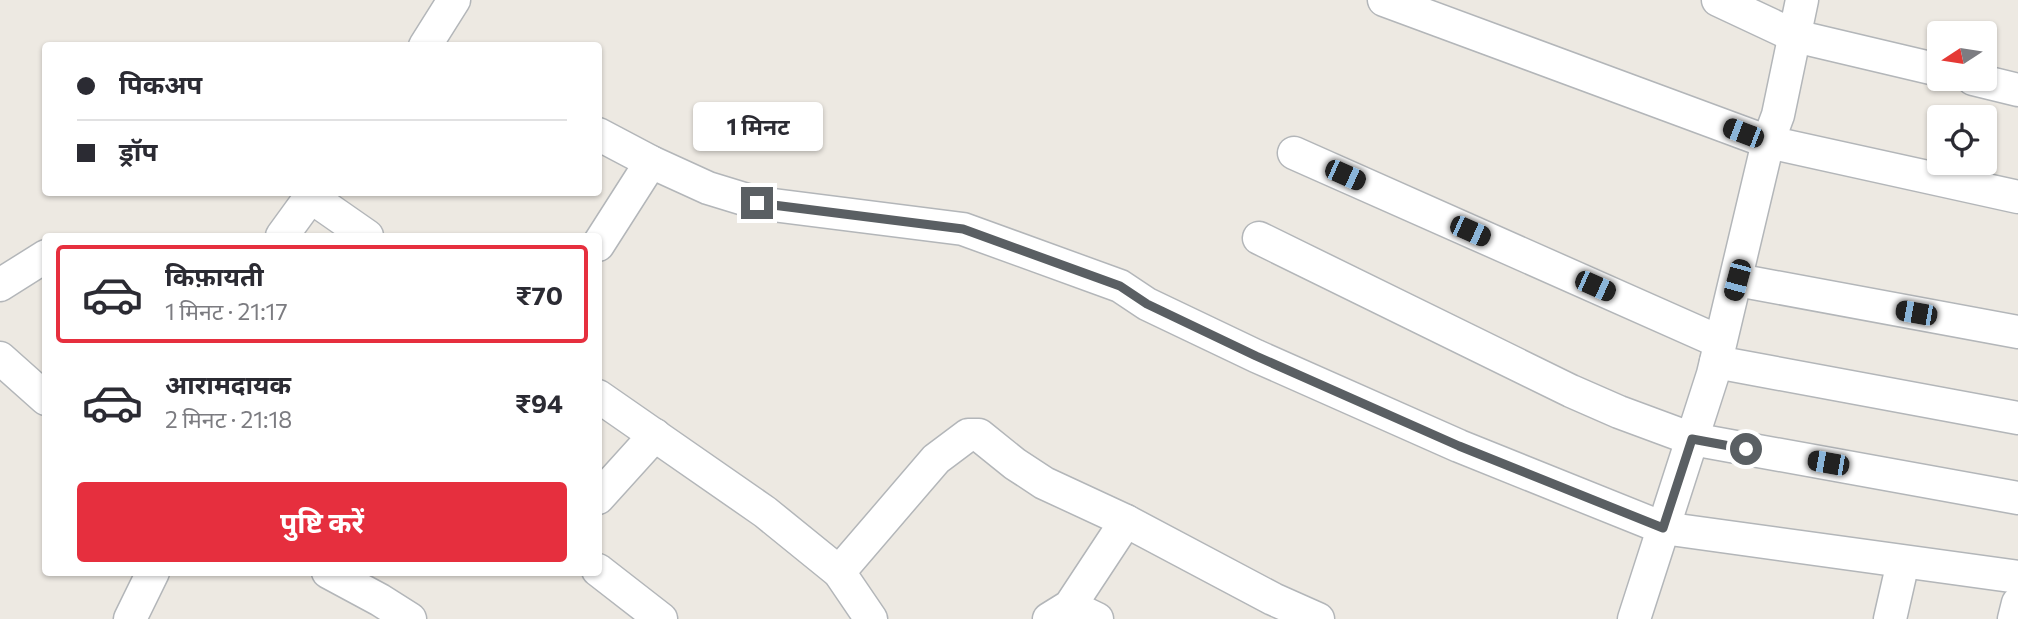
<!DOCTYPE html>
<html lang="hi">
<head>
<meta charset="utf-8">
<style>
  :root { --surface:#fff; --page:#f7f7f7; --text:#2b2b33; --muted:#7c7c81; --line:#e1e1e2; --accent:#e62f3e }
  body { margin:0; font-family:Commissioner,"Noto Sans Devanagari",sans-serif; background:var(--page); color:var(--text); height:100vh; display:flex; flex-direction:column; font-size:26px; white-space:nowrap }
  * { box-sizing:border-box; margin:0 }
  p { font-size:23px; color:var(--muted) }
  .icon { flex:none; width:38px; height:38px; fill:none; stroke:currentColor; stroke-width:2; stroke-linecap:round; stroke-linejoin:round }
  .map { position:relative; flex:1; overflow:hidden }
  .drawer { position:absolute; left:42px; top:233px; width:560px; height:343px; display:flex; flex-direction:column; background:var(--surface); border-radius:7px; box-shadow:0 2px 5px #0004 }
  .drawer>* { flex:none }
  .top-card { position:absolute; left:42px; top:42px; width:560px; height:154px; border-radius:7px; box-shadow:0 2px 5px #0004; display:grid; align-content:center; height:154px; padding:0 35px; background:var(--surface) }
  .needle { width:46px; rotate:258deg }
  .fabs { position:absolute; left:1927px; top:21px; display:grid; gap:14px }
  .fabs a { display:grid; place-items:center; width:70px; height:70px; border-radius:7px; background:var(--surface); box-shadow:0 2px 5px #0004; font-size:35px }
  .end { position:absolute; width:32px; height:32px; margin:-16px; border:9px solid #5a5f63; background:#fff; box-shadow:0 0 0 4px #fff }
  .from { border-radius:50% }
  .bubble { position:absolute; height:49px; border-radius:7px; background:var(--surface); box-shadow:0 2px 5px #0004; font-size:23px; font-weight:700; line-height:49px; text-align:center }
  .car { position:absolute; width:21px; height:42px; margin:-21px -10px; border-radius:9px; box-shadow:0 0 5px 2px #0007; background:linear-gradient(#222 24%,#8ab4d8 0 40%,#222 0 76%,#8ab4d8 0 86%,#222 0) }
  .top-card b { display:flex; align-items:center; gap:24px; height:66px; font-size:26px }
  .top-card b+b { border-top:2px solid var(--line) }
  .top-card i { width:18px; height:18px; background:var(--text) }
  ul { padding:12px 0 0; list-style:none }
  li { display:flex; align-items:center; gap:21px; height:98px; margin:0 14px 10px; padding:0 21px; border:4px solid transparent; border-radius:7px }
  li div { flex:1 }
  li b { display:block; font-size:26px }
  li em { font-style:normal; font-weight:700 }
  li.on { border-color:var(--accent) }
  li>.icon { width:63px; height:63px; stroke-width:1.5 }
  .action { display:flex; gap:14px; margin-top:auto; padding:14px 35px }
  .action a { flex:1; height:80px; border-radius:7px; background:var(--accent); color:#fff; font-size:28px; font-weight:700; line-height:80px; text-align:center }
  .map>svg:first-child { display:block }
</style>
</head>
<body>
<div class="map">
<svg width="2018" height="619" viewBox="0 0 2018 619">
  <rect width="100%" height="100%" fill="#ede9e2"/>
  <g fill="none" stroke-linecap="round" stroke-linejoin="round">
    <defs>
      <g id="minor">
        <polyline points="1384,0 1768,142 2018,197"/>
        <polyline points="1718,0 1795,36 1939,70"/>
        <polyline points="425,46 454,0"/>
        <polyline points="1973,79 2018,90"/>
        <polyline points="598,134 651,162 708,188 757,203 963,229 1120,286 1147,304 1256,356 1459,446 1663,528 2018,577"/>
        <polyline points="1294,153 1720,342"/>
        <polyline points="311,197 367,236"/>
        <polyline points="282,236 314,192"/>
        <polyline points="1259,238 1571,391 1619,412 1692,439 2018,498"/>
        <polyline points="598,245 651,162"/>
        <polyline points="1737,280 2018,332"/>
        <polyline points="0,285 46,256"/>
        <polyline points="0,358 46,399"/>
        <polyline points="1716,362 2018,418"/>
        <polyline points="598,396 765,512 839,572 871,619"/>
        <polyline points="598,498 655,435"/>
        <polyline points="598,570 661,619"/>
        <polyline points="328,572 380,600 410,619"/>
        <polyline points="839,572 936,459 968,435 979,435 1015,464 1044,483 1126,521 1273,599 1318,619"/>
        <polyline points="1070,606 1097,619"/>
        <polyline points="130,619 153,572"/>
        <polyline points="1049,619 1070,606 1126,521"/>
        <polyline points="1634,619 1713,374 1768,142 1778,115 1802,0"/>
        <polyline points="1890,619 1903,562"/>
        <polyline points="2014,619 2018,603"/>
      </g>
    </defs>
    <use href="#minor" stroke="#b3b6b9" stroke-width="35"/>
    <use href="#minor" stroke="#fff" stroke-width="32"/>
  </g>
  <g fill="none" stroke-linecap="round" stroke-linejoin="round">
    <polyline stroke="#5a5f63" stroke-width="9" points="757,203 963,229 1120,286 1147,304 1256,356 1459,446 1663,528 1692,439 1746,449"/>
  </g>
</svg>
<div class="fabs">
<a><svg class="needle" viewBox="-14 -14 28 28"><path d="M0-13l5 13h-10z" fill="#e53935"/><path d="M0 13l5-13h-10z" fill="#7c7c81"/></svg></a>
<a><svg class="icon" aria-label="locate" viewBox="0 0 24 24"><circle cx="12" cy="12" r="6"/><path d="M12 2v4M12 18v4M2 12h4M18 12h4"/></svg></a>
</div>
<i class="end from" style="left:1746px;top:449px"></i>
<i class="end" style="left:757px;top:203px"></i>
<div class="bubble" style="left:693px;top:102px;width:130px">1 मिनट</div>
<i class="car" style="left:1743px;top:133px;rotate:291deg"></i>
<i class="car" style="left:1345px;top:175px;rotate:114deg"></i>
<i class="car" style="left:1470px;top:231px;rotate:114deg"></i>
<i class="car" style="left:1737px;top:280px;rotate:195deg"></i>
<i class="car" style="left:1595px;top:286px;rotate:114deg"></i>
<i class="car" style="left:1916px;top:313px;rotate:280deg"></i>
<i class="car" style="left:1828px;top:463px;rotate:280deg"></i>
<div class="top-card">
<b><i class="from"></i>पिकअप</b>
<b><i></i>ड्रॉप</b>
</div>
<section class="drawer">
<ul>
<li class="on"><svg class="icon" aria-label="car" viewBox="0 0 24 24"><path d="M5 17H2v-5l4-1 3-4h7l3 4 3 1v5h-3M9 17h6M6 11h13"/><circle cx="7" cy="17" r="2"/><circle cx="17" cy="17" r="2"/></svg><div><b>किफ़ायती</b><p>1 मिनट · 21:17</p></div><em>₹70</em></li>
<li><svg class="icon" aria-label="car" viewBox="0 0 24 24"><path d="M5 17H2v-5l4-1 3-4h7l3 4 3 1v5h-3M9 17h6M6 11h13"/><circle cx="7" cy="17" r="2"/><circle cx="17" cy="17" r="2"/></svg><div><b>आरामदायक</b><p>2 मिनट · 21:18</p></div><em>₹94</em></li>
</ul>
<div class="action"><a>पुष्टि करें</a></div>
</section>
</div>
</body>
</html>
